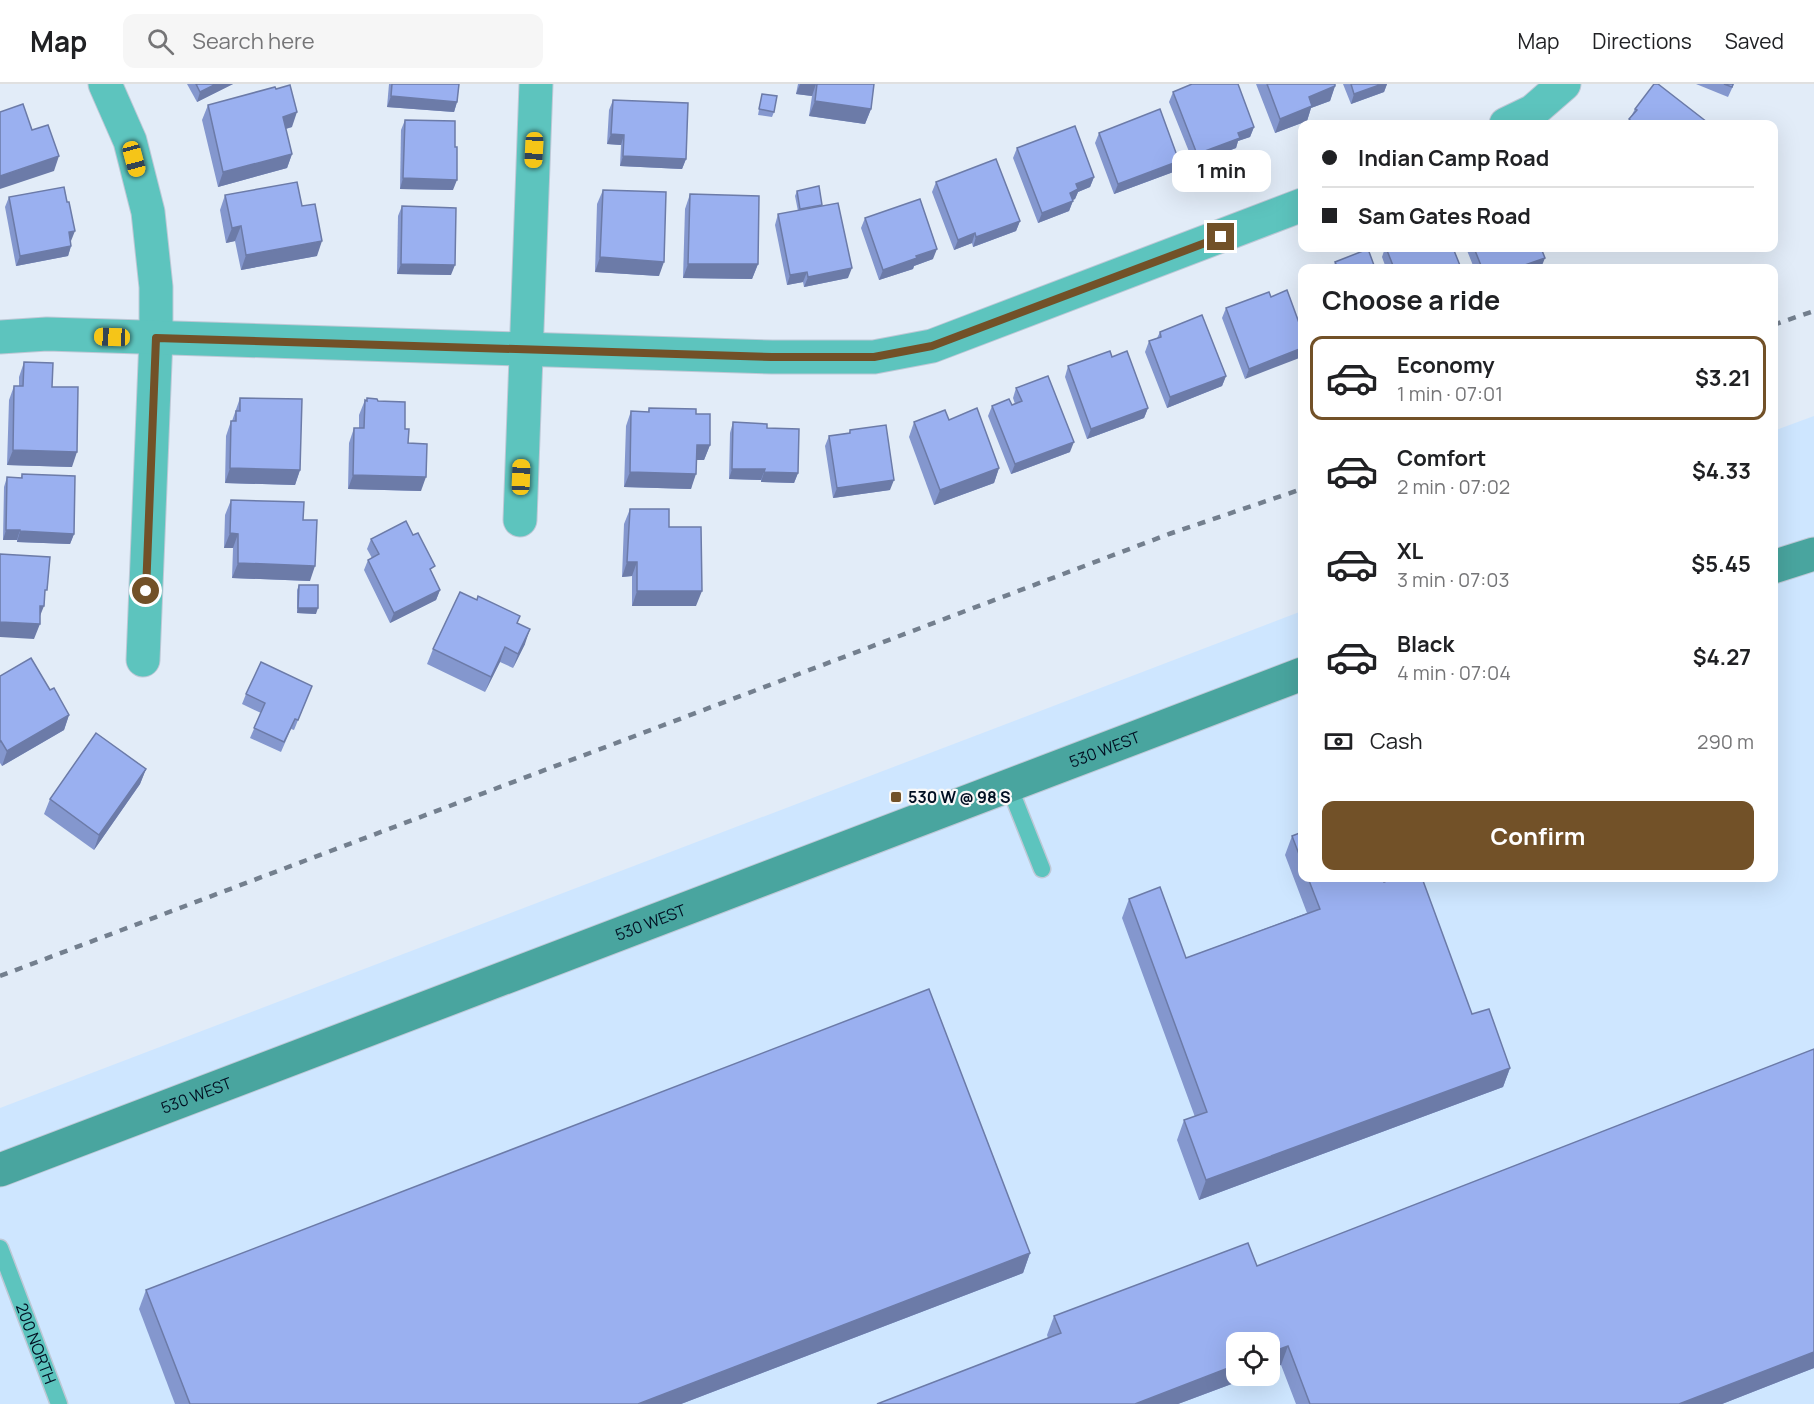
<!DOCTYPE html>
<html lang="en">
<head>
<meta charset="utf-8">
<style>
  :root { --surface:#fff; --page:#f6f6f6; --text:#202124; --muted:#757577; --line:#e0e0e0; --accent:#725128 }
  body { margin:0; font-family:Manrope,sans-serif; background:var(--page); color:var(--text); height:100vh; display:flex; flex-direction:column; font-size:22px; white-space:nowrap }
  * { box-sizing:border-box; margin:0 }
  p { font-size:20px; color:var(--muted) }
  .icon { flex:none; width:33px; height:33px; fill:none; stroke:currentColor; stroke-width:2; stroke-linecap:round; stroke-linejoin:round }
  .map { position:relative; flex:1; overflow:hidden }
  .side { position:absolute; left:1298px; top:180px; width:480px; height:618px; display:flex; flex-direction:column; background:var(--surface); border-radius:12px; box-shadow:0 6px 24px #0002 }
  .side>* { flex:none }
  .guide { position:absolute; left:1298px; top:36px; width:480px; height:132px; border-radius:12px; box-shadow:0 6px 24px #0002; display:grid; align-content:center; height:132px; padding:0 24px; background:var(--surface) }
  .controls { position:absolute; left:1226px; top:1248px; display:grid; gap:12px }
  .controls a { display:grid; place-items:center; width:54px; height:54px; border-radius:12px; background:var(--surface); box-shadow:0 6px 24px #0002; font-size:30px }
  .end { position:absolute; width:27px; height:27px; margin:-14px; border:8px solid #725128; background:#fff; box-shadow:0 0 0 3px #fff }
  .from { border-radius:50% }
  .bubble { position:absolute; height:42px; border-radius:12px; background:var(--surface); box-shadow:0 6px 24px #0002; font-size:20px; font-weight:700; line-height:42px; text-align:center }
  .car { position:absolute; width:18px; height:36px; margin:-18px -9px; border-radius:8px; box-shadow:0 0 4px 2px #0007; background:linear-gradient(#f5c518 24%,#345 0 40%,#f5c518 0 76%,#345 0 86%,#f5c518 0) }
  .guide b { display:flex; align-items:center; gap:21px; height:57px; font-size:22px }
  .guide b+b { border-top:2px solid var(--line) }
  .guide i { width:15px; height:15px; background:var(--text) }
  ul { padding:0; list-style:none }
  li { display:flex; align-items:center; gap:18px; height:84px; margin:0 12px 9px; padding:0 12px; border:3px solid transparent; border-radius:12px }
  li div { flex:1 }
  li b { display:block; font-size:22px }
  li em { font-style:normal; font-weight:700 }
  li.selected { border-color:var(--accent) }
  li>.icon { width:54px; height:54px; stroke-width:1.5 }
  h2 { padding:0 24px; font-size:27px; line-height:72px }
  .pay { display:flex; align-items:center; gap:15px; height:66px; padding:0 24px; font-size:22px }
  .pay p { margin-inline-start:auto }
  .action { display:flex; gap:12px; margin-top:auto; padding:12px 24px }
  .action a { flex:1; height:69px; border-radius:12px; background:var(--accent); color:#fff; font-size:24px; font-weight:700; line-height:69px; text-align:center }
  header { display:flex; align-items:center; gap:36px; box-sizing:border-box; height:84px; padding:0 30px; background:var(--surface); border-bottom:2px solid var(--line) }
  header strong { font-size:28px }
  nav { display:flex; gap:33px; margin-inline-start:auto; font-size:21px }
  .search { width:420px; height:54px; background:var(--page); display:flex; align-items:center; gap:15px; box-sizing:border-box; padding:0 21px; border-radius:12px; color:var(--muted); font-size:22px }
  .map>svg:first-child { display:block }
</style>
</head>
<body>
<header>
<strong>Map</strong>
<div class="search"><svg class="icon" aria-label="search" viewBox="0 0 24 24"><circle cx="10" cy="10" r="6"/><path d="M15 15l6 6"/></svg>Search here</div>
<nav><a>Map</a><a>Directions</a><a>Saved</a></nav>
</header>
<div class="map">
<svg width="1814" height="1320" viewBox="0 0 1814 1320">
  <rect width="100%" height="100%" fill="#e2ecf8"/>
  <path fill="#cee6ff" fill-rule="evenodd" d="M1814,332V1320H0V1024L1302,527V794H1773V347ZM1236,1258H1269V1292H1236Z"/>
  <g fill="none" stroke-linecap="round" stroke-linejoin="round">
    <defs>
      <g id="lane">
        <polyline points="1009,702 1042,785"/>
        <path id="s1" d="M0,1164L59,1320"/>
      </g>
      <g id="street">
        <polyline points="105,0 130,57 148,128 156,203 156,254 143,576"/>
        <polyline points="1506,40 1533,27 1564,0"/>
        <polyline points="0,253 47,250 772,273 874,273 932,262 1302,121"/>
        <polyline points="520,436 536,0"/>
      </g>
      <g id="secondary">
        <polyline points="1773,483 1814,470"/>
        <path id="s2" d="M0,1086L1302,590"/>
      </g>
    </defs>
    <use href="#lane" stroke="#bec8d6" stroke-width="19"/>
    <use href="#street" stroke="#bec8d6" stroke-width="35"/>
    <use href="#secondary" stroke="#bec8d6" stroke-width="35"/>
    <use href="#lane" stroke="#5dc4be" stroke-width="16"/>
    <use href="#street" stroke="#5dc4be" stroke-width="33"/>
    <use href="#secondary" stroke="#49a59f" stroke-width="33"/>
    <g stroke="#737f8e" stroke-width="4.5" stroke-dasharray="8 8" stroke-linecap="butt">
      <polyline points="1773,241 1814,227"/>
      <polyline points="0,892 1169,450 1302,405"/>
    </g>
  </g>
  <g fill="#8497ce">
    <polygon points="187,0 233,0 197,18"/>
    <polygon points="389,0 459,0 457,18 454,28 387,23"/>
    <polygon points="798,0 874,0 871,25 865,40 809,32 812,12 796,10"/>
    <polygon points="1256,0 1335,0 1335,2 1330,17 1311,24 1307,37 1275,49"/>
    <polygon points="1343,0 1387,0 1384,8 1351,20"/>
    <polygon points="1696,0 1734,0 1728,13"/>
    <polygon points="1173,8 1254,43 1250,53 1238,57 1236,64 1194,80 1169,18"/>
    <polygon points="762,10 774,28 772,33 758,31"/>
    <polygon points="613,16 686,75 682,85 620,82 621,61 607,60 609,26"/>
    <polygon points="208,21 292,43 286,45 292,70 287,84 218,103 202,36"/>
    <polygon points="1635,25 1706,40 1627,40"/>
    <polygon points="405,36 453,106 400,105 401,46"/>
    <polygon points="1099,49 1176,87 1114,110 1095,59"/>
    <polygon points="1017,64 1094,93 1090,103 1078,108 1075,115 1073,116 1069,127 1038,139 1013,74"/>
    <polygon points="936,98 1020,137 1016,147 973,163 972,159 954,166 932,108"/>
    <polygon points="603,106 659,192 595,188 597,120"/>
    <polygon points="797,107 822,121 848,194 804,203 803,198 787,201 775,141 778,130 798,127 795,112"/>
    <polygon points="690,110 758,180 752,195 683,194 685,125"/>
    <polygon points="225,111 302,122 317,172 241,186 235,157 226,159 220,126"/>
    <polygon points="9,113 71,157 71,162 68,172 16,182 5,123"/>
    <polygon points="402,122 451,191 397,190 398,132"/>
    <polygon points="865,134 933,175 914,182 913,185 879,196 861,144"/>
    <polygon points="1385,164 1453,164 1461,184 1386,184 1382,173"/>
    <polygon points="1466,164 1541,164 1541,184 1474,184"/>
    <polygon points="1335,178 1375,184 1333,184"/>
    <polygon points="1287,206 1245,295 1222,234 1226,224 1271,213"/>
    <polygon points="1160,248 1226,292 1222,302 1167,324 1145,268 1149,257 1157,254"/>
    <polygon points="1112,273 1148,324 1144,334 1087,355 1065,293 1068,282"/>
    <polygon points="24,278 52,303 72,383 7,381 9,316 14,302 19,302 19,293"/>
    <polygon points="1016,304 1070,368 1011,390 988,332 992,322 1012,321 1015,320 1013,314"/>
    <polygon points="240,314 300,386 295,401 225,399 226,352 231,337 232,337"/>
    <polygon points="367,314 378,317 405,345 421,407 348,405 349,359 354,344 359,344 359,331 365,316 366,317"/>
    <polygon points="649,324 696,330 710,361 704,376 696,376 691,405 624,403 626,342 631,327 648,328"/>
    <polygon points="949,336 999,384 994,399 934,421 909,353 914,338"/>
    <polygon points="733,338 767,344 798,389 794,399 761,398 761,396 729,395 730,349"/>
    <polygon points="850,346 890,406 833,414 825,362 829,352 849,349"/>
    <polygon points="22,390 74,450 70,460 17,458 17,456 3,456 4,403 7,393 21,394"/>
    <polygon points="231,416 303,436 310,497 232,494 233,464 224,464 225,431"/>
    <polygon points="630,425 669,443 696,522 632,522 632,492 622,493 624,440"/>
    <polygon points="371,455 432,490 440,506 436,516 390,539 364,486 368,476 372,474 367,465"/>
    <polygon points="299,501 316,530 297,529 297,506"/>
    <polygon points="477,516 520,532 517,539 525,560 513,584 500,578 485,608 427,580 433,565"/>
    <polygon points="0,592 50,606 69,631 64,646 2,682 0,679"/>
    <polygon points="312,602 294,646 291,645 281,668 250,654 261,629 242,620 246,610"/>
    <polygon points="146,685 140,700 94,766 44,730 50,715"/>
    <polygon points="1302,748 1302,794 1382,794 1384,798 1472,930 1510,984 1503,1003 1199,1116 1177,1056 1184,1036 1195,1033 1122,834 1129,815 1186,874 1307,829 1285,771 1292,752"/>
    <polygon points="1814,965 1814,1284 1722,1320 1296,1320 1281,1281 1236,1292 1253,1292 1178,1320 877,1320 1048,1254 1047,1251 1054,1232 1257,1182"/>
    <polygon points="1030,1169 1023,1189 681,1320 175,1320 139,1225 146,1206"/>
  </g>
  <g fill="#6c7ba8">
    <polygon points="216,0 233,0 197,18 200,8"/>
    <polygon points="800,0 816,0 812,12 796,10"/>
    <polygon points="1382,0 1387,0 1384,8 1351,20 1354,10"/>
    <polygon points="1335,2 1330,17 1311,24 1307,37 1275,49 1280,35 1309,13"/>
    <polygon points="391,12 457,18 454,28 387,23"/>
    <polygon points="815,17 871,25 865,40 809,32"/>
    <polygon points="297,28 292,43 277,47 283,33"/>
    <polygon points="1254,43 1250,53 1238,57 1236,64 1194,80 1197,70 1238,49"/>
    <polygon points="611,50 624,51 621,61 607,60"/>
    <polygon points="292,70 287,84 218,103 223,88"/>
    <polygon points="59,72 54,87 0,105 0,92"/>
    <polygon points="623,72 686,75 682,85 620,82"/>
    <polygon points="1179,77 1176,87 1114,110 1118,100"/>
    <polygon points="1094,93 1090,103 1078,108 1075,115 1066,119 1070,109 1076,100"/>
    <polygon points="403,94 457,96 453,106 400,105"/>
    <polygon points="1073,117 1069,127 1038,139 1042,129"/>
    <polygon points="1020,137 1016,147 973,163 976,153"/>
    <polygon points="241,142 235,157 226,159 232,144"/>
    <polygon points="75,147 71,157 65,158 69,148"/>
    <polygon points="975,149 972,159 954,166 958,156"/>
    <polygon points="322,157 317,172 241,186 246,171"/>
    <polygon points="71,162 68,172 16,182 20,172"/>
    <polygon points="937,165 933,175 914,182 913,185 879,196 883,186 916,172"/>
    <polygon points="600,173 664,178 659,192 595,188"/>
    <polygon points="1545,174 1541,184 1516,184"/>
    <polygon points="401,180 455,181 451,191 397,190"/>
    <polygon points="688,180 758,180 752,195 683,194"/>
    <polygon points="852,184 848,194 804,203 808,193"/>
    <polygon points="807,188 803,198 787,201 790,191"/>
    <polygon points="1302,264 1302,273 1245,295 1249,285"/>
    <polygon points="1226,292 1222,302 1167,324 1170,313"/>
    <polygon points="1148,324 1144,334 1087,355 1091,345"/>
    <polygon points="1074,358 1070,368 1011,390 1015,380"/>
    <polygon points="697,361 710,361 704,376 691,376"/>
    <polygon points="13,366 77,368 72,383 7,381"/>
    <polygon points="230,384 300,386 295,401 225,399"/>
    <polygon points="999,384 994,399 934,421 940,406"/>
    <polygon points="732,385 765,385 761,396 729,395"/>
    <polygon points="630,388 696,390 691,405 624,403"/>
    <polygon points="764,388 798,389 794,399 761,398"/>
    <polygon points="353,391 426,393 421,407 348,405"/>
    <polygon points="894,396 890,406 833,414 837,404"/>
    <polygon points="6,446 20,446 17,456 3,456"/>
    <polygon points="20,447 74,450 70,460 17,458"/>
    <polygon points="230,449 238,450 233,464 224,464"/>
    <polygon points="627,478 637,478 632,492 622,493"/>
    <polygon points="238,479 315,482 310,497 232,494"/>
    <polygon points="440,506 436,516 390,539 394,529"/>
    <polygon points="637,507 702,507 696,522 632,522"/>
    <polygon points="40,522 44,522 38,537"/>
    <polygon points="298,524 318,524 316,530 297,529"/>
    <polygon points="0,538 40,540 34,555 0,553"/>
    <polygon points="530,545 525,560 513,584 518,570"/>
    <polygon points="505,563 500,578 485,608 491,593"/>
    <polygon points="69,631 64,646 2,682 7,667"/>
    <polygon points="146,685 140,700 94,766 99,751"/>
    <polygon points="1510,984 1503,1003 1199,1116 1206,1096"/>
    <polygon points="1030,1169 1023,1189 681,1320 638,1320"/>
    <polygon points="1288,1262 1281,1281 1269,1285 1269,1269"/>
    <polygon points="1814,1268 1814,1284 1722,1320 1679,1320"/>
    <polygon points="1236,1281 1236,1292 1253,1292 1178,1320 1135,1320"/>
  </g>
  <g fill="#9ab0f0" stroke="#6c7ba8" stroke-width="1.5">
    <polygon points="196,0 216,0 200,8"/>
    <polygon points="392,0 459,0 457,18 391,12"/>
    <polygon points="817,0 874,0 871,25 815,17"/>
    <polygon points="1192,0 1238,0 1254,43 1238,49 1240,54 1197,70 1173,8"/>
    <polygon points="1267,0 1335,0 1335,2 1309,13 1312,22 1280,35"/>
    <polygon points="1351,0 1382,0 1354,10"/>
    <polygon points="1654,0 1658,0 1707,38 1705,40 1630,40 1632,38 1629,35 1637,26 1635,25"/>
    <polygon points="1724,0 1733,0 1732,3"/>
    <polygon points="290,1 297,28 283,33 292,70 223,88 208,21 275,3 276,5"/>
    <polygon points="762,10 777,12 774,28 759,25"/>
    <polygon points="613,16 688,19 686,75 623,72 624,51 611,50"/>
    <polygon points="23,20 32,46 48,41 59,72 0,92 0,28"/>
    <polygon points="1160,25 1179,77 1118,100 1099,49"/>
    <polygon points="405,36 455,37 455,63 457,63 457,96 403,94"/>
    <polygon points="1075,42 1094,93 1076,100 1078,105 1070,109 1073,117 1042,129 1017,64"/>
    <polygon points="996,75 1020,137 976,153 975,149 958,156 936,98"/>
    <polygon points="297,98 302,122 315,120 322,157 246,171 241,142 232,144 225,111"/>
    <polygon points="819,102 822,121 800,125 797,107"/>
    <polygon points="64,103 67,118 69,118 75,147 69,148 71,162 20,172 9,113"/>
    <polygon points="603,106 666,108 664,178 600,173"/>
    <polygon points="690,110 759,112 758,180 688,180"/>
    <polygon points="920,115 937,165 916,172 917,174 883,186 865,134"/>
    <polygon points="838,119 852,184 808,193 807,188 790,191 778,130"/>
    <polygon points="402,122 456,124 455,181 401,180"/>
    <polygon points="1386,164 1453,164 1461,184 1394,184"/>
    <polygon points="1474,164 1541,164 1545,174 1516,184 1482,184"/>
    <polygon points="1368,165 1375,184 1338,184 1335,178"/>
    <polygon points="1287,206 1302,247 1302,264 1249,285 1226,224 1269,208 1271,213"/>
    <polygon points="1202,231 1226,292 1170,313 1149,257 1161,253 1160,248"/>
    <polygon points="1110,267 1112,273 1127,267 1148,324 1091,345 1068,282"/>
    <polygon points="24,278 53,279 52,303 78,303 77,368 13,366 14,302 23,302"/>
    <polygon points="1048,292 1074,358 1015,380 992,322 1009,315 1012,321 1022,317 1016,304"/>
    <polygon points="240,314 302,315 300,386 230,384 231,337 236,337 236,327 240,327"/>
    <polygon points="367,314 377,315 378,317 405,318 405,345 409,345 408,359 427,360 426,393 353,391 354,344 364,344 365,316 367,317"/>
    <polygon points="649,324 696,325 696,330 710,330 710,361 697,361 696,390 630,388 631,327 649,328"/>
    <polygon points="977,324 999,384 940,406 914,338 945,326 949,336"/>
    <polygon points="733,338 767,340 767,344 799,345 798,389 764,388 765,385 732,385"/>
    <polygon points="886,341 894,396 837,404 829,352 850,349 850,346"/>
    <polygon points="22,390 75,392 74,450 20,447 20,446 6,446 7,393 22,394"/>
    <polygon points="231,416 304,418 303,436 317,436 315,482 238,479 238,450 230,449"/>
    <polygon points="630,425 669,425 669,443 701,443 702,507 637,507 637,478 627,478"/>
    <polygon points="406,437 413,451 418,449 435,482 430,485 440,506 394,529 368,476 379,470 371,455"/>
    <polygon points="0,470 50,473 47,506 45,506 44,522 40,522 40,540 0,538"/>
    <polygon points="299,501 318,501 318,524 298,524"/>
    <polygon points="460,508 477,516 478,512 520,532 517,539 530,545 518,570 505,563 491,593 433,565"/>
    <polygon points="31,574 50,606 54,604 69,631 7,667 1,657 0,658 0,592"/>
    <polygon points="261,578 312,602 298,636 295,635 284,658 254,644 265,619 246,610"/>
    <polygon points="96,649 146,685 99,751 50,715"/>
    <polygon points="1302,748 1302,778 1292,752"/>
    <polygon points="1308,794 1382,794 1384,798 1395,794 1422,794 1472,930 1489,925 1510,984 1206,1096 1184,1036 1207,1028 1129,815 1160,803 1186,874 1320,825"/>
    <polygon points="929,905 1030,1169 638,1320 190,1320 146,1206"/>
    <polygon points="1814,965 1814,1268 1679,1320 1310,1320 1288,1262 1269,1269 1269,1258 1236,1258 1236,1281 1135,1320 877,1320 1061,1249 1054,1232 1248,1159 1257,1182"/>
  </g>
  <g fill="none" stroke-linecap="round" stroke-linejoin="round">
    <polyline stroke="#725128" stroke-width="8" points="146,507 156,254 772,273 874,273 932,262 1221,153"/>
  </g>
  <rect fill="#725128" stroke="#f8f8f8" stroke-width="2" x="890" y="707" width="12" height="12" rx="3"/>
  <g text-anchor="middle" stroke-width="4.5" stroke-linejoin="round" paint-order="stroke">
    <g font-size="16" fill="#000e21" stroke="#f8f8f8">
      <text dy="6" stroke="none"><textPath href="#s2" startOffset="1182">530 WEST</textPath></text>
      <text dy="6" stroke="none"><textPath href="#s2" startOffset="696">530 WEST</textPath></text>
      <text dy="6" stroke="none"><textPath href="#s2" startOffset="210">530 WEST</textPath></text>
      <text dy="6" stroke="none"><textPath href="#s1" startOffset="102">200 NORTH</textPath></text>
    </g>
    <g font-size="16" font-weight="bold" fill="#000e21" stroke="#f8f8f8" text-anchor="start">
      <text x="908" y="719">530 W @ 98 S</text>
    </g>
  </g>
</svg>
<div class="controls">
<a><svg class="icon" aria-label="locate" viewBox="0 0 24 24"><circle cx="12" cy="12" r="6"/><path d="M12 2v4M12 18v4M2 12h4M18 12h4"/></svg></a>
</div>
<i class="end from" style="left:146px;top:507px"></i>
<i class="end" style="left:1221px;top:153px"></i>
<div class="bubble" style="left:1172px;top:66px;width:99px">1 min</div>
<i class="car" style="left:534px;top:66px;rotate:183deg"></i>
<i class="car" style="left:134px;top:75px;rotate:165deg"></i>
<i class="car" style="left:112px;top:253px;rotate:272deg"></i>
<i class="car" style="left:521px;top:393px;rotate:2deg"></i>
<div class="guide">
<b><i class="from"></i>Indian Camp Road</b>
<b><i></i>Sam Gates Road</b>
</div>
<section class="side">
<h2>Choose a ride</h2>
<ul>
<li class="selected"><svg class="icon" aria-label="car" viewBox="0 0 24 24"><path d="M5 17H2v-5l4-1 3-4h7l3 4 3 1v5h-3M9 17h6M6 11h13"/><circle cx="7" cy="17" r="2"/><circle cx="17" cy="17" r="2"/></svg><div><b>Economy</b><p>1 min · 07:01</p></div><em>$3.21</em></li>
<li><svg class="icon" aria-label="car" viewBox="0 0 24 24"><path d="M5 17H2v-5l4-1 3-4h7l3 4 3 1v5h-3M9 17h6M6 11h13"/><circle cx="7" cy="17" r="2"/><circle cx="17" cy="17" r="2"/></svg><div><b>Comfort</b><p>2 min · 07:02</p></div><em>$4.33</em></li>
<li><svg class="icon" aria-label="car" viewBox="0 0 24 24"><path d="M5 17H2v-5l4-1 3-4h7l3 4 3 1v5h-3M9 17h6M6 11h13"/><circle cx="7" cy="17" r="2"/><circle cx="17" cy="17" r="2"/></svg><div><b>XL</b><p>3 min · 07:03</p></div><em>$5.45</em></li>
<li><svg class="icon" aria-label="car" viewBox="0 0 24 24"><path d="M5 17H2v-5l4-1 3-4h7l3 4 3 1v5h-3M9 17h6M6 11h13"/><circle cx="7" cy="17" r="2"/><circle cx="17" cy="17" r="2"/></svg><div><b>Black</b><p>4 min · 07:04</p></div><em>$4.27</em></li>
</ul>
<div class="pay"><svg class="icon" aria-label="cash" viewBox="0 0 24 24"><path d="M3 7h18v10H3z"/><circle cx="12" cy="12" r="2"/></svg>Cash<p>290 m</p></div>
<div class="action"><a>Confirm</a></div>
</section>
</div>
</body>
</html>
